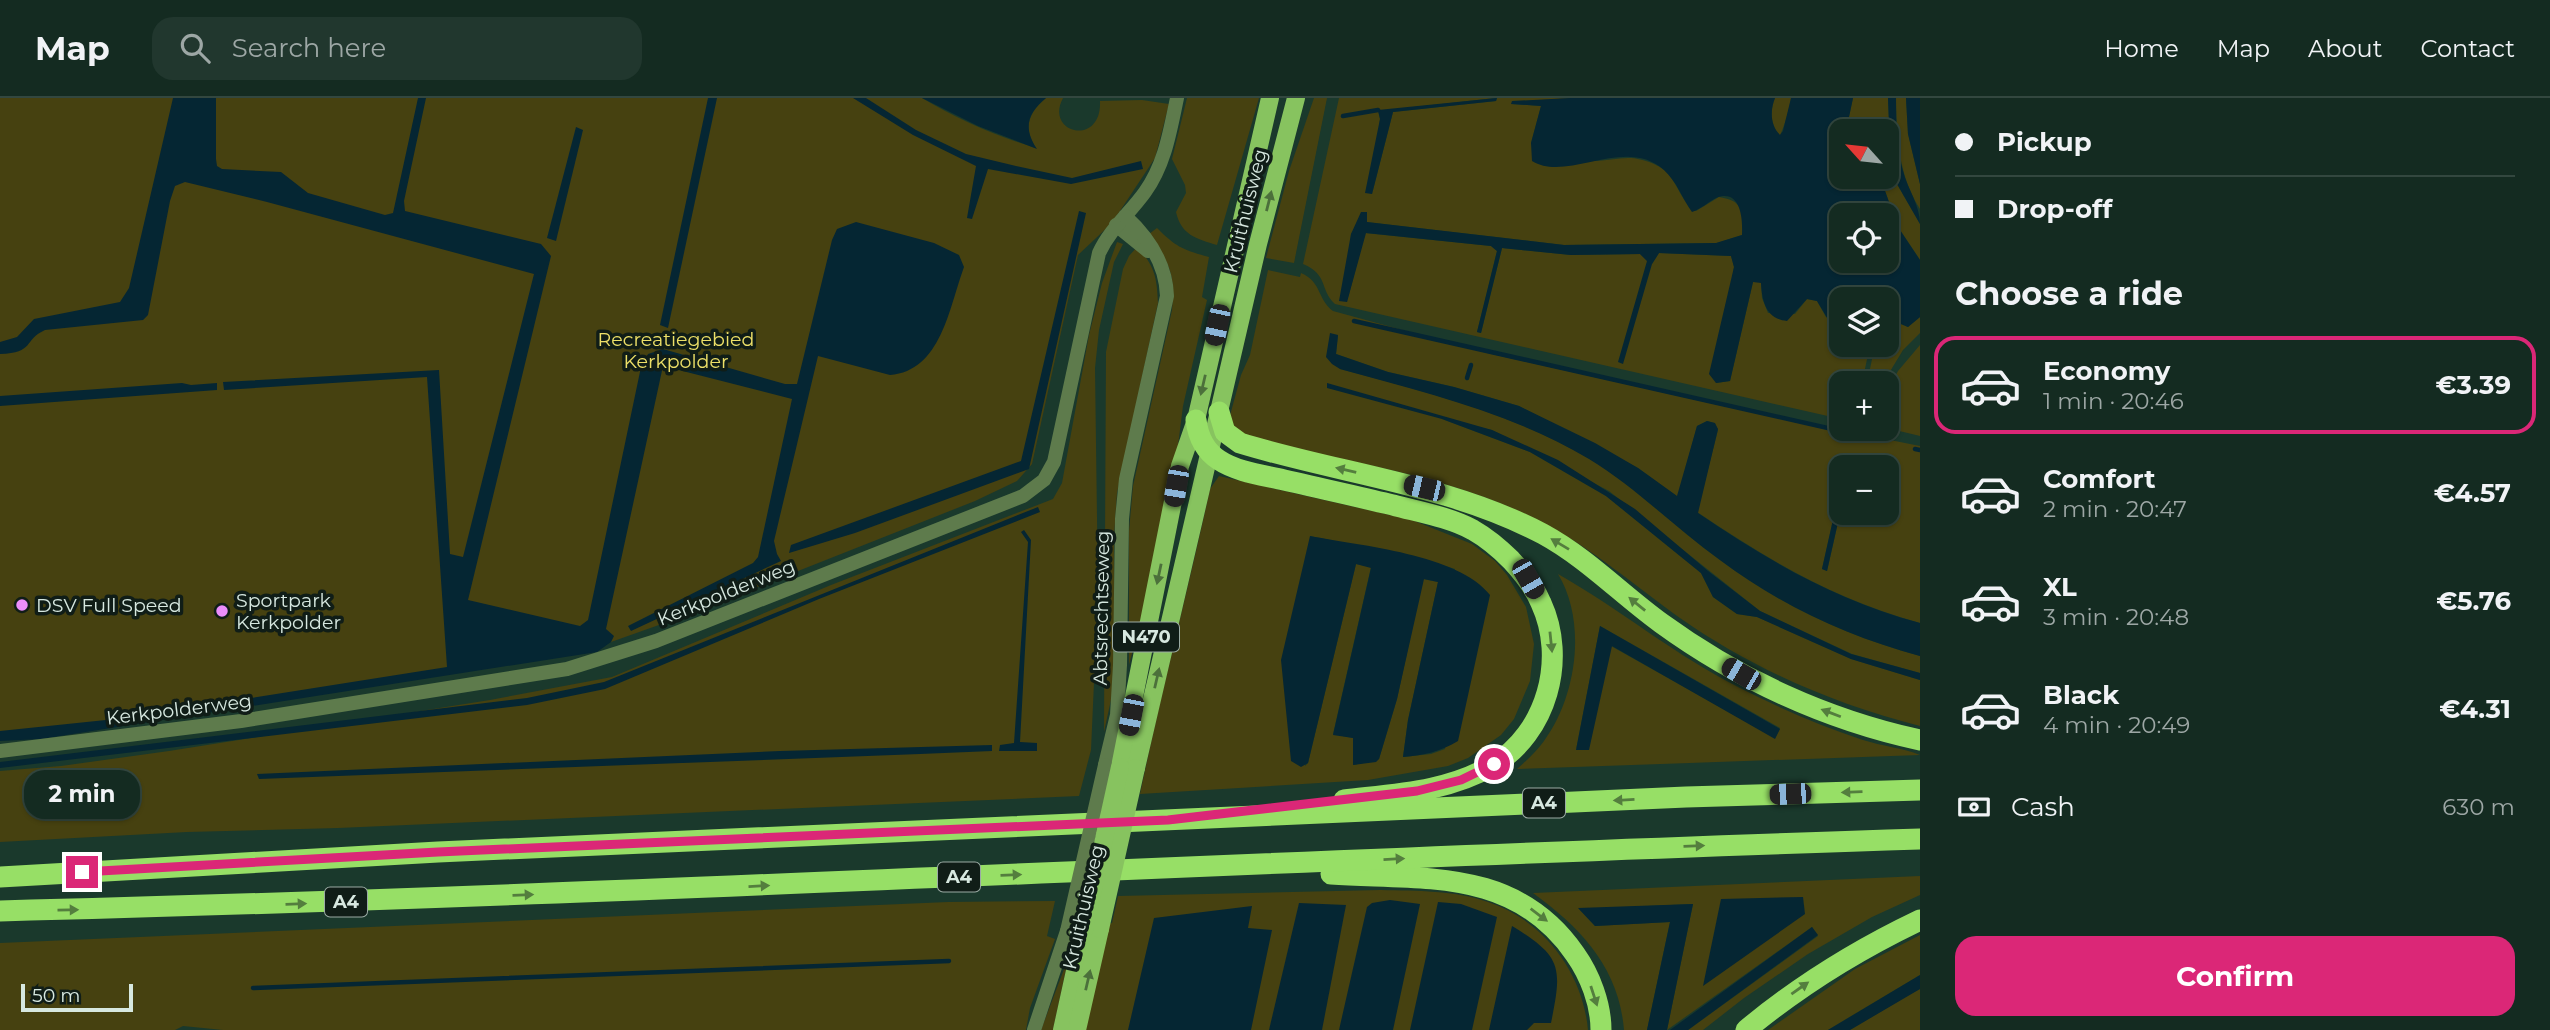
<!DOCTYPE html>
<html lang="en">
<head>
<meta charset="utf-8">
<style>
  :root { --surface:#142b21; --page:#21372e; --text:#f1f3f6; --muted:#9da7a5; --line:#33473f; --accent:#db2777 }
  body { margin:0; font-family:Montserrat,sans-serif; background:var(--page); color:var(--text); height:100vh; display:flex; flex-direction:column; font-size:26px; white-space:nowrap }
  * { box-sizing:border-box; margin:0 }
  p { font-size:23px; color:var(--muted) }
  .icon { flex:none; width:38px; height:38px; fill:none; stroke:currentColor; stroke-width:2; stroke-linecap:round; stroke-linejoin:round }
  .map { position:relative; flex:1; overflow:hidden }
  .drawer { display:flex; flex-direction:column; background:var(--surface); width:630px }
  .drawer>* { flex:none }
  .hud { display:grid; align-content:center; height:154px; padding:0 35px; background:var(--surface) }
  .needle { width:46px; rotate:297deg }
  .controls { position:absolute; left:1829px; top:21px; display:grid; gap:14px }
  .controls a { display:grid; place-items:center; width:70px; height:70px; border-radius:14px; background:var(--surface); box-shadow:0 2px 5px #0004,0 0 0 2px var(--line); font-size:35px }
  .scale { position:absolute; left:21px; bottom:18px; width:112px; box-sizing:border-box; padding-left:7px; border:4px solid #d7e8e0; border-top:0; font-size:19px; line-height:24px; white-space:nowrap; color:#d7e8e0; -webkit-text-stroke:5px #101d17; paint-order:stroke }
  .end { position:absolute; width:32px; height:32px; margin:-16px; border:9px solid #db2777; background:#fff; box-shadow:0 0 0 4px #fff }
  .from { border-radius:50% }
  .bubble { position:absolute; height:49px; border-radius:21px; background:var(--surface); box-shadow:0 2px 5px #0004,0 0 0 2px var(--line); font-size:23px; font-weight:700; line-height:49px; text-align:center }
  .car { position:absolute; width:21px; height:42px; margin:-21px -10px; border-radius:9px; box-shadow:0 0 5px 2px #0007; background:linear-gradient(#222 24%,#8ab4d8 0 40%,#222 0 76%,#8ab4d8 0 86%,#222 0) }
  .hud b { display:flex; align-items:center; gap:24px; height:66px; font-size:26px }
  .hud b+b { border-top:2px solid var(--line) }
  .hud i { width:18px; height:18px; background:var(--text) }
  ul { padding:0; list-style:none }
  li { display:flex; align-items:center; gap:21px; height:98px; margin:0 14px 10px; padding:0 21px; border:4px solid transparent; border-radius:21px }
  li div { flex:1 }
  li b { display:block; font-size:26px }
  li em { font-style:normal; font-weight:700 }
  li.selected { border-color:var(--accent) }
  li>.icon { width:63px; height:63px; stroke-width:1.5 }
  h2 { padding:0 35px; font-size:32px; line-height:84px }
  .pay { display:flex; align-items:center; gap:18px; height:77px; padding:0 35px; font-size:26px }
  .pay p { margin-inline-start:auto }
  .action { display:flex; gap:14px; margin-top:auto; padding:14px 35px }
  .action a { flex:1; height:80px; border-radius:21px; background:var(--accent); color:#fff; font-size:28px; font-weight:700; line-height:80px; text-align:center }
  header { display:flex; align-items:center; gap:42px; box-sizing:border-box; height:98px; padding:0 35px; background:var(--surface); border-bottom:2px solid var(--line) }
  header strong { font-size:33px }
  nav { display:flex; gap:38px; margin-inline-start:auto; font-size:24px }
  .search { width:490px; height:63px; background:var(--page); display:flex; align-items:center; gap:18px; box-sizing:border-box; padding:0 24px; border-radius:21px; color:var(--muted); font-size:26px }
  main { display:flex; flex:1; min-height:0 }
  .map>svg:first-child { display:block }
</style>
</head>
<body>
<header>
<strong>Map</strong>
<div class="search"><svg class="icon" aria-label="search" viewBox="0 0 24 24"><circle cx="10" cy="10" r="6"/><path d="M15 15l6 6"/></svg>Search here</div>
<nav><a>Home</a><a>Map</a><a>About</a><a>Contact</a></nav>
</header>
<main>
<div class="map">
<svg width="1920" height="932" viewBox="0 0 1920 932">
  <rect width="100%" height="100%" fill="#1a392c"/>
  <g fill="#464110" fill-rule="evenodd">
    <path d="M0,0H922C957,21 996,38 1036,50C1023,30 1028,15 1046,0H1063C1044,35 1102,50 1100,3L1142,2L1169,6L1155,60L1112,125L1078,157L1032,366L1017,383L975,403L687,517L611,544L0,641Z"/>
    <path d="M1187,0H1259L1217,147C1197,141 1181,137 1176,114L1186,95L1185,87L1172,61Z"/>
    <polygon points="1314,0 1327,0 1294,165 1266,160 1289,73"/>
    <path d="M1339,0H1495L1378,13L1380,21L1372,96L1393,14L1496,3L1497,0H1571L1512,4V6L1541,8L1531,45C1546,50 1573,63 1588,63C1617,64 1628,53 1658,68C1677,77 1680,106 1696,113L1719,99C1745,103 1743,115 1742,137L1717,145L1564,147L1366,124L1356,129L1351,136L1347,204L1365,135L1491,148L1497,153L1477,234L1481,235L1502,150L1571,157L1640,156L1652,166L1659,155L1731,158L1734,169L1716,285L1730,283L1753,184H1761L1762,200L1768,215L1795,216L1807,201L1817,203L1826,219L1835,224L1841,220V247H1870L1862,285H1841V321L1335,206C1319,191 1329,177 1303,166Z"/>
    <path d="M1775,0H1791C1791,6 1783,32 1780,37C1770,27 1770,12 1775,0Z"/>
    <polygon points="1853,0 1888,0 1890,50 1897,86 1920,126 1920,162 1898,129 1880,79 1886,79 1886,33 1846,33"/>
    <path d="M1896,0H1906L1908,36L1920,86V111C1898,77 1897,39 1896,0Z"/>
    <path d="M1157,130C1176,149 1183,152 1209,159L1202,199L1207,202L1183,308L1173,387L1156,463L1129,567V433L1133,388L1172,212C1175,174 1170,167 1149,136Z"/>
    <polygon points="1117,144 1123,146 1114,164 1099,232 1095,270 1098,494 1091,652 1079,698 338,730 187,734 0,744 0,673 61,668 169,653 490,602 612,579 831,487 1053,401 1062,385 1089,237 1102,185"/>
    <path d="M1137,149C1155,168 1157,180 1158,205L1117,395L1114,439L1115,561L1112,597L1104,634L1106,254L1123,171L1129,158Z"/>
    <path d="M1268,172L1300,179L1301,175C1322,184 1317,201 1333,213L1487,255L1741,312L1920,348V525C1835,502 1770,463 1697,414L1718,332L1714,325L1707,323L1697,328L1678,399L1638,370L1519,308L1454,289L1388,274L1336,256L1338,238L1330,236L1340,271C1426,294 1512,315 1590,361C1637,390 1675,430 1720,462C1782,508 1846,538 1920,558V575L1852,556L1760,513L1609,393L1492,332L1442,321L1530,354L1606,398L1701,475L1713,499L1737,516L1757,519L1851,561L1920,582V628C1834,606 1753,571 1680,520C1635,488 1593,451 1545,426C1452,377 1347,364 1245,341L1233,330L1229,321L1241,277L1250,257ZM1845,366L1851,367L1850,369H1886V415H1841V411L1827,473L1822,471L1841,386V369H1845Z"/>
    <polygon points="1920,219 1920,235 1903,252 1883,285 1867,285 1875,247 1886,247 1887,226 1896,230 1901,226 1908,229"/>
    <polygon points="1920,247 1920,338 1887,330 1887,295 1898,273"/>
    <path d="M1219,378L1412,422L1472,446L1495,463L1507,477L1526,509L1534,546L1530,583L1514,621L1501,637L1468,660L1448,668L1368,682L1140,696C1161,594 1188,493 1210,391ZM1310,438L1419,460L1455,471L1445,651L1431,656L1403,659L1408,622L1438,484L1423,481L1397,601L1379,661L1354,667L1353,640L1333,636L1371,469L1356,466L1308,665L1305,668Z"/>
    <path d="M1558,476C1620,511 1676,558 1740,590C1779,610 1821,628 1863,642C1882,648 1903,650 1920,657L1517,671C1527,662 1536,654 1544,643C1577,598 1587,524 1558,476ZM1600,528L1780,630L1775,640L1611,548L1576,652Z"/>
    <path d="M1920,778V797L1872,819L1808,856L1744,900L1703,932H1688L1818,838L1812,829L1667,932L1693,806L1579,811L1595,828L1670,824L1647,932H1624C1619,870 1581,830 1533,795Z"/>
    <path d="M1381,792C1417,793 1454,792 1488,804C1543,822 1583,874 1588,932H1082L1107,826L1112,825L1118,798Z"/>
    <polygon points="1055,803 1047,838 1055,841 1030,910 1026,932 223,932 183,928 175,932 0,932 0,845 948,804"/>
    <polygon points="1920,837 1920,877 1828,932 1768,932 1855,871"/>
    <polygon points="1069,858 1053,932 1041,932"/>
    <polygon points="1920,891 1920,932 1850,932 1910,896"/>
  </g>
  <g fill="#052633" fill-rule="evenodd">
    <path d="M173,0H216V61L217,68L222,71L281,74L308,95L385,117L393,115L418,0H426L404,103L405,113L541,146L551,158L468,502L580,528L588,522L641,269L648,256L663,251L785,286H797L832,142L837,131L856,124L934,145L959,157L964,169C949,210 941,273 890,277L818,258L774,443L777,456L781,463L631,533L628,528L753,465L758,459L792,301L663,268L606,531L614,538L611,544L597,554L41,641L0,643V633L125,620L447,569L427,279L224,292L223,284L439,272L450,456L463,459L534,176L267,104L185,84L175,88L170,103L148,217L143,222L45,232C23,242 35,255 0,256V244L17,239L34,221L120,204L129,190Z"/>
    <polygon points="708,0 717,0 668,230 660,227"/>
    <polygon points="853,0 866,0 916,32 966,56 1016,68 1072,80 1141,63 1143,71 1071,86 988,71 972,121 967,120 976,68 913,37"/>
    <path d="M922,0H1046C1027,16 1023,30 1037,51L978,28Z"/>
    <polygon points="1497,0 1496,3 1393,14 1372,96 1365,95 1380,21 1378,12"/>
    <path d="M1571,0H1775C1770,12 1770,27 1780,37L1783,33L1791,0H1853L1846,33H1841V79H1880L1898,129L1920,162V219L1908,229L1901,226L1897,230L1887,226L1886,201H1841V220L1835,224L1829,223L1817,203L1807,201L1787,223C1766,221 1762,203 1761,185L1753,184L1730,283L1716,285L1709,276L1734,169L1731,158L1659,155L1652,166L1623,266L1618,264L1647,163L1640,156L1571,157L1502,150L1481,235L1477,234L1497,153L1491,148L1366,135L1347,204L1339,203L1351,136L1361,114H1367V124L1564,147L1716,145L1742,137C1743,122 1741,90 1716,100C1708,104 1701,111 1692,114C1682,100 1677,84 1664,72C1625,37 1567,85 1532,63L1531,45L1541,8L1511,6L1512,3ZM1863,108L1872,110L1876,117H1886V163H1841V117H1855L1859,110Z"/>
    <path d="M1888,0H1896C1896,25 1896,49 1903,73C1908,92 1920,107 1920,126L1897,86L1890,50Z"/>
    <polygon points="1906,0 1920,0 1920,86 1908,36"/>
    <polygon points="576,29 583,32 556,143 547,140"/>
    <polygon points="1079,113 1086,115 1029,371 855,435 789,455 791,447 1021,363"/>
    <path d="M1330,235L1338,237L1336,256L1388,274L1454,289L1519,308L1595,345L1638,370L1677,398L1697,328L1707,323L1715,325L1718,331L1698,415C1769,463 1835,502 1920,525V558C1846,538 1782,508 1720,462C1675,430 1637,390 1589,361C1512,315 1426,295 1340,271L1332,266L1326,259Z"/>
    <polygon points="182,285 191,287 217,285 217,292 0,308 0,298"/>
    <polygon points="1327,285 1492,332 1558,362 1635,411 1708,473 1760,513 1851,556 1920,575 1920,582 1851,561 1757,519 1737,516 1713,499 1701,475 1606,398 1530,354 1442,321 1327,290"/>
    <polygon points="1841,386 1841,411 1827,473 1822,471"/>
    <polygon points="1038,409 1040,414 819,501 605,591 527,607 0,670 0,664 527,600 604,584"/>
    <polygon points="1024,432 1031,442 1020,644 1037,645 1037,653 999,653 1000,647 1014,645 1028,444 1021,434"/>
    <path d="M1310,438C1361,448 1458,456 1490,497L1458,643C1440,654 1424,657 1403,659L1408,622L1438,484L1424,481L1397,601L1379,661L1376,664L1353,667V640L1333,637L1371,470L1356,466L1308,665L1301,669L1291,663L1281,562Z"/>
    <polygon points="1600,528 1780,631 1775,641 1612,548 1589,652 1576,652"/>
    <polygon points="992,647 992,653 920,656 259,681 257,676 780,653"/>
    <polygon points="1803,799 1805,816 1703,888 1721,801"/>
    <polygon points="1390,802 1420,806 1393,932 1339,932 1367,809 1372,805"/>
    <polygon points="1438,804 1461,806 1497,819 1472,932 1410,932"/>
    <polygon points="1299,805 1346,807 1322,932 1269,932"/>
    <polygon points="1693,806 1667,932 1647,932 1670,824 1595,828 1578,810"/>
    <polygon points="1252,808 1248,830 1272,832 1251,932 1128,932 1154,820"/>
    <path d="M1512,828C1563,859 1562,870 1551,925H1534L1527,932H1489Z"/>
    <polygon points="1812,829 1818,837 1688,932 1670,932"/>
    <polygon points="1920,877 1920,891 1850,932 1828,932"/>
  </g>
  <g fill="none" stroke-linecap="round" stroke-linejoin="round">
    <g stroke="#052633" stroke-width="4.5">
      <polyline points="1343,18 1378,12"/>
      <polyline points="1354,223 1863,338"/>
      <polyline points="1467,280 1471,267"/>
      <polyline points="1915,351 1920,352"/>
      <polyline points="253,890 949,863"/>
    </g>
    <g stroke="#5e7b4c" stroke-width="14">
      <polyline points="1116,127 1148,153"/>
      <path d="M0,653L241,623L567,571L656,543L1023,398L1044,382L1054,364L1099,155C1110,131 1130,115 1145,94C1165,66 1170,33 1177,0"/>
      <path d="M1105,667L1117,617L1120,567L1122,421L1126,381L1167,198C1166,166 1148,139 1125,118"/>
      <polyline points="1034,932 1067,833"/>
    </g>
    <g stroke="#87c35f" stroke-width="18">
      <polyline points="1120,669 1180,368 1196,322 1270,0"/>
      <polyline points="1136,670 1258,146 1296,0"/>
      <polyline points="1062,932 1084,832"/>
      <polyline points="1077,932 1100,831"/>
    </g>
    <g stroke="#97df66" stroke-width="21">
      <path d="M1219,314L1225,334L1240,345C1341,376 1448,386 1543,436C1587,460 1621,496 1661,525C1738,581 1827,622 1920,642"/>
      <path d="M1196,322C1198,338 1205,353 1219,362C1237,374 1263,377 1284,382C1321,390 1357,399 1393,407C1419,414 1449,419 1473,432C1487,440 1500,451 1511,462C1523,475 1534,488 1541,505C1567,561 1547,635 1493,667C1448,694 1394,696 1344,702"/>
      <path d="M1331,776C1424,782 1515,769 1575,856C1590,877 1601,906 1601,932"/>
      <polyline points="0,779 438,754 1686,699 1920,692"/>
      <path d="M0,813C640,797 1280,761 1920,741"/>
      <path d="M1746,932C1799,888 1857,852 1920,822"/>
    </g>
    <polyline stroke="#5e7b4c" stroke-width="14" points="1067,833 1105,667"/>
    <g stroke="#87c35f" stroke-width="18">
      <polyline points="1100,831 1136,670"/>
      <polyline points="1084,832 1120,669"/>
    </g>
  </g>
  <defs><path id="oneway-solid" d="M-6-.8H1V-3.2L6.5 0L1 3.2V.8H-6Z" transform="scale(1.75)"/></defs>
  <g fill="#4c703b">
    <use href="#oneway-solid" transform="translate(1269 103) rotate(-76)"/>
    <use href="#oneway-solid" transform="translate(1203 287) rotate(103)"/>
    <use href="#oneway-solid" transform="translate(1159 476) rotate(102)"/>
    <use href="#oneway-solid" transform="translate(1157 580) rotate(-77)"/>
    <use href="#oneway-solid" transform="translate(1088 882) rotate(-77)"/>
  </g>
  <g fill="#547e3e">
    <use href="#oneway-solid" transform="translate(1346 372) rotate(-167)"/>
    <use href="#oneway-solid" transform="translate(1560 446) rotate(-149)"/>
    <use href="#oneway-solid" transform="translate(1637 506) rotate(-141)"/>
    <use href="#oneway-solid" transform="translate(1551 544) rotate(84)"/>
    <use href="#oneway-solid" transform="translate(1831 615) rotate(-159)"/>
    <use href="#oneway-solid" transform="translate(1852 694) rotate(178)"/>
    <use href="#oneway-solid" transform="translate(1624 702) rotate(177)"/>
    <use href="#oneway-solid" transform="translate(1694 748) rotate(-2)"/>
    <use href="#oneway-solid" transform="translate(1394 761) rotate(-3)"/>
    <use href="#oneway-solid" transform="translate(1011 777) rotate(-2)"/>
    <use href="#oneway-solid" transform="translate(759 788) rotate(-3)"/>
    <use href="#oneway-solid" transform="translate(523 797) rotate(-2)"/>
    <use href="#oneway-solid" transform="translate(296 806) rotate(-2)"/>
    <use href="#oneway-solid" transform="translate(68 812) rotate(-1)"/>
    <use href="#oneway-solid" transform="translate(1539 817) rotate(37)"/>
    <use href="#oneway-solid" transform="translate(1800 890) rotate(-35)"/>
    <use href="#oneway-solid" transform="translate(1594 898) rotate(72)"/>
  </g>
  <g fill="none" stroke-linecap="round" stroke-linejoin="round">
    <polyline stroke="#db2777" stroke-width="9" points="82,774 438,754 1168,722 1417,693 1461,682 1494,666"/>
  </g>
  <g fill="#eb8dfb" stroke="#101d17" stroke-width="2.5">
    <circle cx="22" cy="507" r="7"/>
    <circle cx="222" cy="513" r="7"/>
  </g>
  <g text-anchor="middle" stroke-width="7" stroke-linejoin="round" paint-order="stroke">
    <g fill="#101d17" stroke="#9baba4" stroke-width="2">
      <rect x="1113" y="524.5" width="66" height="29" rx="5"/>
      <rect x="1523" y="690.5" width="42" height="29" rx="5"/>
      <rect x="938" y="764.5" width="42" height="29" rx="5"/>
      <rect x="325" y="789.5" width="42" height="29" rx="5"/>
    </g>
    <g font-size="18" font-weight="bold" fill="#d7e8e0">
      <text x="1146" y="545">N470</text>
      <text x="1544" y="711">A4</text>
      <text x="959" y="785">A4</text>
      <text x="346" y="810">A4</text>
    </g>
    <g font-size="19" fill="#d7e8e0" stroke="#101d17">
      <text transform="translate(1245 113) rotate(-76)" y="7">Kruithuisweg</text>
      <text transform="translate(726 494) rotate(-22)" y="7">Kerkpolderweg</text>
      <text transform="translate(1101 510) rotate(-89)" y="7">Abtsrechtseweg</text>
      <text transform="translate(179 611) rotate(-7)" y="7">Kerkpolderweg</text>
      <text transform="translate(1083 809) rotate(-77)" y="7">Kruithuisweg</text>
    </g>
    <g font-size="19" fill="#ede068" stroke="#101d17">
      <text x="676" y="248">Recreatiegebied<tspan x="676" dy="22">Kerkpolder</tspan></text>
    </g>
    <g font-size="19" fill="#d7e8e0" stroke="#101d17" text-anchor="start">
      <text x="236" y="509">Sportpark<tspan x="236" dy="22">Kerkpolder</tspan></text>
      <text x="36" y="514">DSV Full Speed</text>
    </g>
  </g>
</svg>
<div class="controls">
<a><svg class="needle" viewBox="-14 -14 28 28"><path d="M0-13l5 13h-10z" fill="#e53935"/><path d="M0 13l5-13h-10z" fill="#9da7a5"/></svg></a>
<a><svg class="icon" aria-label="locate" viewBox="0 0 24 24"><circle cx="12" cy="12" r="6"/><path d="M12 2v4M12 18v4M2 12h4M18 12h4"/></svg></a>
<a><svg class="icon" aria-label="layers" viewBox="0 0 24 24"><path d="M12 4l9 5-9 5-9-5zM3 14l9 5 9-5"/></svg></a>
<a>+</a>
<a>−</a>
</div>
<div class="scale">50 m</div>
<i class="end from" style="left:1494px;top:666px"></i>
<i class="end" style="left:82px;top:774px"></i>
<div class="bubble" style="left:24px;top:672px;width:116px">2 min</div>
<i class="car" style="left:1217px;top:227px;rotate:192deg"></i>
<i class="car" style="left:1176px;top:388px;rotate:190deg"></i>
<i class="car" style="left:1424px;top:390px;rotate:283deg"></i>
<i class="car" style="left:1528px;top:481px;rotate:150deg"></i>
<i class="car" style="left:1741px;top:576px;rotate:300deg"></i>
<i class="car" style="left:1131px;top:617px;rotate:191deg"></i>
<i class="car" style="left:1790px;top:696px;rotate:268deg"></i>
</div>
<section class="drawer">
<div class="hud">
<b><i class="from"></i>Pickup</b>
<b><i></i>Drop-off</b>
</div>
<h2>Choose a ride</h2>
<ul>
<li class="selected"><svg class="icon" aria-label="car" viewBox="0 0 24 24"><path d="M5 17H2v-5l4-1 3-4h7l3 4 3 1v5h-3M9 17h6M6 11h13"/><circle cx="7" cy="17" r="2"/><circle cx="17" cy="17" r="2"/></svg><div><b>Economy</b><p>1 min · 20:46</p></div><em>€3.39</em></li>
<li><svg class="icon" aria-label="car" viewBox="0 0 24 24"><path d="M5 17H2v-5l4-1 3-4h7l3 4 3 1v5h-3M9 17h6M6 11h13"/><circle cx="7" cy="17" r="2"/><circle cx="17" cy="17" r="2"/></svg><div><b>Comfort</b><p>2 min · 20:47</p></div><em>€4.57</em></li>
<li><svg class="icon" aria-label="car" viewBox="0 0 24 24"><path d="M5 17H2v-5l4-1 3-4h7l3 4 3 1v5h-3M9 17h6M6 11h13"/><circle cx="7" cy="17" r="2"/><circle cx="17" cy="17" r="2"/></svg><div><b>XL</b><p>3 min · 20:48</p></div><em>€5.76</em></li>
<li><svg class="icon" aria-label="car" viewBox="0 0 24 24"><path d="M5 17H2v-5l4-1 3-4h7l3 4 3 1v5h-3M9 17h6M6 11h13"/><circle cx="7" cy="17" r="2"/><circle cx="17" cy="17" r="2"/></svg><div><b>Black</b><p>4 min · 20:49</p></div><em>€4.31</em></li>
</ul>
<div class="pay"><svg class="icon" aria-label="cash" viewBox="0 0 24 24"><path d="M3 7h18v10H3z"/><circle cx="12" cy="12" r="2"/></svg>Cash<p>630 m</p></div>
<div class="action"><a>Confirm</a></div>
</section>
</main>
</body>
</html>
